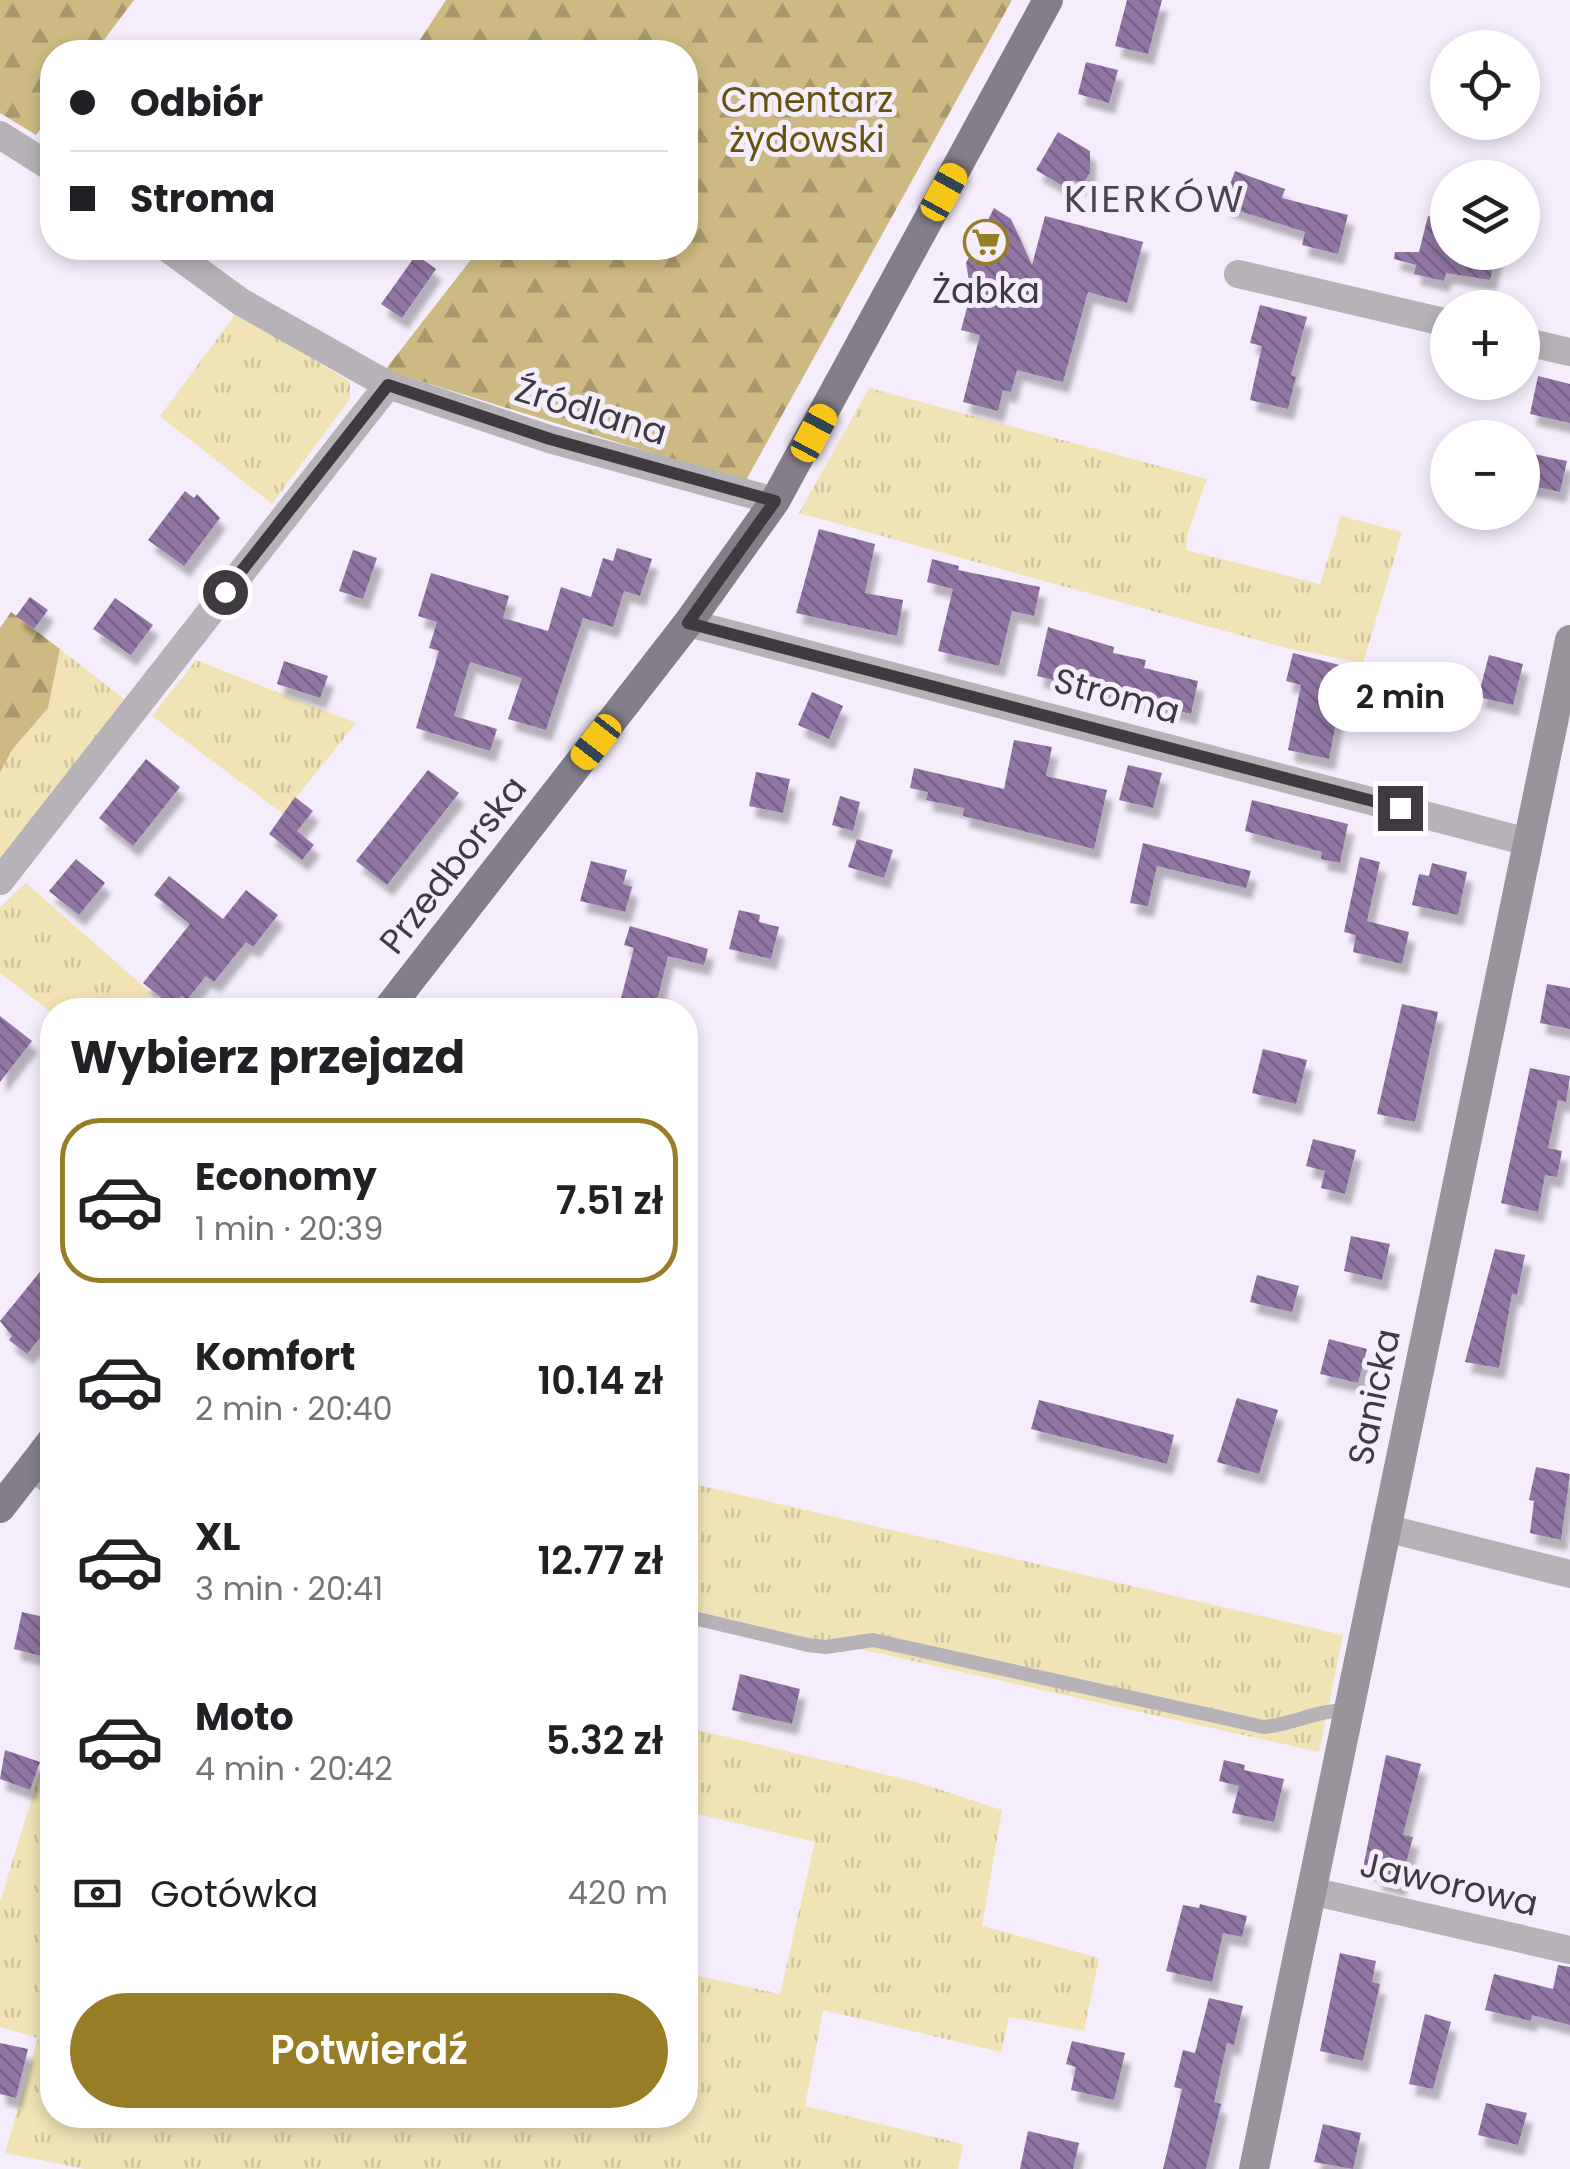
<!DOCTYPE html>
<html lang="pl">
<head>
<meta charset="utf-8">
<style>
  :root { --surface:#fff; --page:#f2f2f2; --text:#202124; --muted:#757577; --line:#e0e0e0; --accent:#977e26 }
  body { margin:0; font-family:Poppins,sans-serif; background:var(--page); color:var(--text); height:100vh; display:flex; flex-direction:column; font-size:38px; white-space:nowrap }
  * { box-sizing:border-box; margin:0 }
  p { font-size:32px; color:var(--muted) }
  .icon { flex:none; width:55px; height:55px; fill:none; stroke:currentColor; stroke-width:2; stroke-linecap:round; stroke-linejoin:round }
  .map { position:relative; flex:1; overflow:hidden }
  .panel { position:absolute; left:40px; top:998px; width:658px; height:1130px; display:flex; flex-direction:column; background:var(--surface); border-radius:40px; box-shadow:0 5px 15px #0003 }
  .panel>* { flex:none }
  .top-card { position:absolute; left:40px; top:40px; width:658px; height:220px; border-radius:40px; box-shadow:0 5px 15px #0003; display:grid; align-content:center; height:220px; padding:0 30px; background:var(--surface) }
  .fabs { position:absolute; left:1430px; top:30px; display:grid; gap:20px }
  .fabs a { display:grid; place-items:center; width:110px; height:110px; border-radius:50%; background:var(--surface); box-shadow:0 5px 15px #0003; font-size:50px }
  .end { position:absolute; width:45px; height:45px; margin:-22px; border:12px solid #3e3a40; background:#fff; box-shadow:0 0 0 5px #fff }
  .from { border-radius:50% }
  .bubble { position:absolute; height:70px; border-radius:35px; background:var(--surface); box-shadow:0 5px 15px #0003; font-size:32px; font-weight:600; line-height:70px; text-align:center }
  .car { position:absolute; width:30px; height:60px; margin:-30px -15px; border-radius:12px; box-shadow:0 0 8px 2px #0007; background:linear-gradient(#f5c518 24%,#345 0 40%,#f5c518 0 76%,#345 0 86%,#f5c518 0) }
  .top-card b { display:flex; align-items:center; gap:35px; height:95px; font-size:38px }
  .top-card b+b { border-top:2px solid var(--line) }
  .top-card i { width:25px; height:25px; background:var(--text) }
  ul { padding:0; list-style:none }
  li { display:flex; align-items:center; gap:30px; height:165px; margin:0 20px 15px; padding:0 10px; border:5px solid transparent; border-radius:40px }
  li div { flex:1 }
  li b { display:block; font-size:38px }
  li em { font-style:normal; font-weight:600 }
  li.selected { border-color:var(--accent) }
  li>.icon { width:90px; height:90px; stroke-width:1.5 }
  h2 { padding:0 30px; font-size:45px; line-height:120px }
  .pay { display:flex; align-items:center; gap:25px; height:110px; padding:0 30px; font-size:38px }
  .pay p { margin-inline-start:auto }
  .cta { display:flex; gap:20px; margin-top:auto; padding:20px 30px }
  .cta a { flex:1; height:115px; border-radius:60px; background:var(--accent); color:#fff; font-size:40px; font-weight:600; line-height:115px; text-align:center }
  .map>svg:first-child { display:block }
</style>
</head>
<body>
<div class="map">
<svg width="1570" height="2169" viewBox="0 0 1570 2169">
  <defs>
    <pattern id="grass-tufts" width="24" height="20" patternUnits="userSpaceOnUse" patternTransform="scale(2.5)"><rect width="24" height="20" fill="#f1e3b6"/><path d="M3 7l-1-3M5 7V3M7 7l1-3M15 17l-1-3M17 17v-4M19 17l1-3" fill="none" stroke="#d0c49e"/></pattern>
    <pattern id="forest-firs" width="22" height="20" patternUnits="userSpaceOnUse" patternTransform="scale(2.5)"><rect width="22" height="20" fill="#cdba82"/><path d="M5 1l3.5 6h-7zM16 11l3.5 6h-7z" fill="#a8986c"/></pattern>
    <pattern id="building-back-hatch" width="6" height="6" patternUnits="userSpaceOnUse" patternTransform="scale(2.5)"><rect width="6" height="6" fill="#9174a3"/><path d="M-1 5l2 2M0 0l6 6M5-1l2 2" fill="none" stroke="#786086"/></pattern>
    <filter id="shadow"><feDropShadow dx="6" dy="11" stdDeviation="2.5" flood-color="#0004"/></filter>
  </defs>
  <rect width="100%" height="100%" fill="#f5edfb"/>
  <g fill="url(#grass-tufts)">
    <polygon points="238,311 350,382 350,399 272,504 160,416"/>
    <polygon points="869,388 1207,479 1187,535 1186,550 1320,584 1341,516 1402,532 1363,663 1286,648 799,513"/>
    <polygon points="60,649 124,699 0,868 0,773 12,750 48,708"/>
    <polygon points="196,660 356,723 283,814 152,716"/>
    <polygon points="26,883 151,993 138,1010 52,1013 0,973 0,907"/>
    <polygon points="685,1482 1343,1635 1319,1752 685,1610"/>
    <polygon points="685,1727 920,1783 1002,1810 982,1926 1099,1958 1084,2031 1009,2017 1001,2052 823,2010 805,2106 963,2144 958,2169 85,2169 5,2153 38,2038 0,2027 0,1902 52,1732 52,2115 685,2115 685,1973 780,1994 815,1842 685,1811"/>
  </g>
  <g fill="url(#forest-firs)">
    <polygon points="0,0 134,0 95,52 52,52 52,111 36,135 0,113"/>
    <polygon points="446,0 1012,0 745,482 385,370 480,248 685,248 685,52 412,52"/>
    <polygon points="11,612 60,649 48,708 12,750 0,773 0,628"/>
  </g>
  <g fill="url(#building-back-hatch)" filter="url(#shadow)">
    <polygon points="1127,0 1162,0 1148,54 1115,46"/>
    <polygon points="1086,62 1118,70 1109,103 1078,94"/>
    <polygon points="1058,132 1090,151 1090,172 1083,185 1073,180 1068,189 1036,170"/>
    <polygon points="1235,171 1285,189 1282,198 1348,215 1338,254 1302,245 1305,232 1224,206 1227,194 1224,186 1231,182"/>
    <polygon points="994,208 1011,219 1032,265 1045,216 1143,242 1127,303 1088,292 1063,382 1017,370 1011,392 1003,390 998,411 963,402 980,335 961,330 971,293 966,263"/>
    <polygon points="1428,216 1448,221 1448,252 1497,252 1490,280 1446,273 1444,281 1414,274 1416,265 1394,259 1395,252 1419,252"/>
    <polygon points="416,255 436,269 402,318 381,304"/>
    <polygon points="1260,305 1307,317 1291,375 1296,377 1288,409 1250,400 1262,346 1250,343"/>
    <polygon points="1538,376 1570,384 1570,423 1530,414"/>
    <polygon points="1529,453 1567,461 1560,492 1523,484"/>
    <polygon points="185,491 194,498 197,494 220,518 184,566 148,540"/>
    <polygon points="819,529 875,544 865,593 903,600 897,636 796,613"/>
    <polygon points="617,548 652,559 640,596 624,591 613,627 583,618 546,730 508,719 522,678 470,662 454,716 497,729 490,751 416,728 439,651 429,648 437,622 418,616 431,573 509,596 503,618 548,631 561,587 591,597 603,558 613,561"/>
    <polygon points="353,550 377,558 363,599 339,591"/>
    <polygon points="932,559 959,566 958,570 1040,587 1034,616 1012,611 999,666 938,651 953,589 927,582"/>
    <polygon points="30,597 48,610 34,629 16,616"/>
    <polygon points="115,598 153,625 131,655 93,629"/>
    <polygon points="1048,627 1114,647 1113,653 1146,660 1144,668 1198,681 1191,714 1037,676"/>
    <polygon points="1293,653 1347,667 1329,759 1288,750 1301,685 1286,681"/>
    <polygon points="1489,655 1523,664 1513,705 1478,697"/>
    <polygon points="284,661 328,676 320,698 277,684"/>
    <polygon points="812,692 843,706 829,739 798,725"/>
    <polygon points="1014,740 1052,747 1046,776 1107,790 1094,849 963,816 964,808 926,800 928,792 910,788 914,768 1004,789"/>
    <polygon points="146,759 180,787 133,846 99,818"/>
    <polygon points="1128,765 1162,773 1153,808 1119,800"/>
    <polygon points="428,770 459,793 387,885 356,861"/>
    <polygon points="756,772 790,779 783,813 749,806"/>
    <polygon points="840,796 860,802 853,831 832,825"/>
    <polygon points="295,797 313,811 297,831 314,845 302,860 269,834"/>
    <polygon points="1252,800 1348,824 1340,863 1321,859 1322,852 1245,831"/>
    <polygon points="857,839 893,850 884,878 848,867"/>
    <polygon points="1143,843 1251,871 1246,888 1157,866 1148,906 1130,903"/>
    <polygon points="1360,857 1380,862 1367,921 1409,932 1402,964 1353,952 1356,935 1344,932"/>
    <polygon points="76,859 105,883 79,915 49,891"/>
    <polygon points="591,861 627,870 623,884 632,887 625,912 580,901"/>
    <polygon points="1432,863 1467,872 1458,915 1412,905 1419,874 1429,876"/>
    <polygon points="169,876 223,919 246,890 278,915 253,947 246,942 214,982 206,976 187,1000 182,996 173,1007 143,983 190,924 154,895"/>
    <polygon points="739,910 760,915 759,922 779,927 771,959 729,949"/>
    <polygon points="630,926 708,949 704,965 668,956 655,1010 618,1010 634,948 624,945"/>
    <polygon points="1547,984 1570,988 1570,1029 1540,1023"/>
    <polygon points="1402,1004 1438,1012 1415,1122 1377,1114"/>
    <polygon points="0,1016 32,1041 0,1082"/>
    <polygon points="1263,1049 1307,1060 1296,1104 1252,1093"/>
    <polygon points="1530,1068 1570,1076 1566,1102 1558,1100 1548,1148 1562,1151 1557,1177 1545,1175 1538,1212 1501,1203"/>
    <polygon points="1313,1139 1356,1150 1345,1194 1321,1188 1325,1171 1306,1166"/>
    <polygon points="1351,1236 1390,1244 1382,1280 1344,1271"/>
    <polygon points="1495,1249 1525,1255 1517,1295 1512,1294 1499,1368 1465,1362"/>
    <polygon points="52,1257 52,1323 27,1354 9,1340 12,1336 0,1321"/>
    <polygon points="1257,1275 1299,1286 1292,1312 1250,1302"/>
    <polygon points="1329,1339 1367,1349 1358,1383 1320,1374"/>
    <polygon points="1237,1398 1278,1410 1259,1474 1217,1462"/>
    <polygon points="1039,1400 1174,1435 1167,1464 1031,1429"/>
    <polygon points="1536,1467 1570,1474 1561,1540 1530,1533 1534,1501 1529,1500"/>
    <polygon points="22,1612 52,1619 52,1659 14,1649"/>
    <polygon points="740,1674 800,1689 792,1724 732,1710"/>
    <polygon points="5,1750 40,1762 30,1790 0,1779"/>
    <polygon points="1386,1755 1421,1764 1403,1835 1413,1837 1400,1886 1375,1879 1377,1872 1363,1868"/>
    <polygon points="1224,1760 1245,1765 1244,1770 1284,1779 1274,1822 1232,1813 1239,1786 1219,1781"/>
    <polygon points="1200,1904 1247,1916 1242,1937 1223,1933 1212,1982 1166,1971 1183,1905 1199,1908"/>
    <polygon points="1340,1953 1376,1961 1372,1982 1380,1984 1363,2061 1320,2051"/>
    <polygon points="1558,1965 1570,1967 1570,2025 1532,2015 1531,2021 1485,2010 1494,1974 1553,1989"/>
    <polygon points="1209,1998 1243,2006 1234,2045 1227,2043 1214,2102 1221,2104 1206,2169 1163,2169 1182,2089 1174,2087 1183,2050 1195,2053"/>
    <polygon points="1425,2014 1451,2022 1433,2089 1409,2084"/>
    <polygon points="1072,2041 1125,2053 1114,2100 1071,2090 1076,2067 1066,2064"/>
    <polygon points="0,2043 28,2049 16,2098 0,2094"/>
    <polygon points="1486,2103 1527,2113 1518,2145 1478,2135"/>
    <polygon points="1323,2124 1361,2133 1353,2169 1314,2162"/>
    <polygon points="1028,2131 1079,2143 1073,2169 1020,2169"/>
  </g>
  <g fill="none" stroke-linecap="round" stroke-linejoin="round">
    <g stroke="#b6b2b8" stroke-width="14">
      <polyline points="28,1473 52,1490"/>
      <path d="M685,1616L808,1645L826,1647L873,1640L1264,1727C1294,1724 1317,1710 1348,1710"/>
    </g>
    <g stroke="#b6b2b8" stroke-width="28">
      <polyline points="0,135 52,168"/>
      <polyline points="167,248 241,302 388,385 549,439 775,501"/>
      <polyline points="1238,274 1448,323"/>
      <polyline points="1522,341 1570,352"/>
      <polyline points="688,623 1528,842"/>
      <polyline points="0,881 388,385"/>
      <polyline points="1385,1528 1570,1574"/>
      <polyline points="1311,1891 1570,1950"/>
    </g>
    <polyline stroke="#99949c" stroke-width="30" points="1254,2169 1570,640"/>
    <g stroke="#847e88" stroke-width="30">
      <polyline points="387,1010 688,623 775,501 1048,0"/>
      <polyline points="0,1508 52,1441"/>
    </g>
  </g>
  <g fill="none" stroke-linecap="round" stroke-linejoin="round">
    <polyline stroke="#3e3a40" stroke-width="12" points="225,592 388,385 550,439 775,501 688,623 1400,808"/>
  </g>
  <defs>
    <symbol id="supermarket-ring" viewBox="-11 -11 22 22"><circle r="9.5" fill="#f5edfb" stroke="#977e26" stroke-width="1.5"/><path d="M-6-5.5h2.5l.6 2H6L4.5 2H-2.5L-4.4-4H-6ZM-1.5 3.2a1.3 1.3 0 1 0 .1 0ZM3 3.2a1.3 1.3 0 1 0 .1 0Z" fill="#977e26"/></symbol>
  </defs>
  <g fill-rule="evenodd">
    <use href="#supermarket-ring" x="961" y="217" width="50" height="50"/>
  </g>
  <g text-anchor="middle" stroke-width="10" stroke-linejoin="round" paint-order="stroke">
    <g font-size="35" fill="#66530f" stroke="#f5edfb">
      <text x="807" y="112">Cmentarz<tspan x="807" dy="40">żydowski</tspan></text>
    </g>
    <g font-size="35" fill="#3e3a40" stroke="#f5edfb">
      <text x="986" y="303">Żabka</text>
    </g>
    <g font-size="35" fill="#3e3a40" stroke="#f5edfb">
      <text transform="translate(591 411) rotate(17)" y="12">Źródlana</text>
      <text transform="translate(1117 696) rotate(15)" y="12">Stroma</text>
      <text transform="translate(453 865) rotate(-52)" y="12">Przedborska</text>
      <text transform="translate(1374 1397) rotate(-78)" y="12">Sanicka</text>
      <text transform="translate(1449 1884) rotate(13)" y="12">Jaworowa</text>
    </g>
    <g font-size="38" letter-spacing="2.5" fill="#4c4550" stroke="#f5edfb">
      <text x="1155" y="212">KIERKÓW</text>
    </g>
  </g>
</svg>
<div class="fabs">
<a><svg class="icon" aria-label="locate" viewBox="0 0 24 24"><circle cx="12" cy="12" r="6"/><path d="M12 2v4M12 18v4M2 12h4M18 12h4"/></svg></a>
<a><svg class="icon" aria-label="layers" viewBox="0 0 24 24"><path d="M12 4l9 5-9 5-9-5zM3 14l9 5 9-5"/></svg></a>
<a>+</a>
<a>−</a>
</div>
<i class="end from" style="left:225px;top:592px"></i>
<i class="end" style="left:1400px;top:808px"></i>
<div class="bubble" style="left:1318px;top:662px;width:165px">2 min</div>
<i class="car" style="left:944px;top:192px;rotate:29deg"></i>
<i class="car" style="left:814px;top:433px;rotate:28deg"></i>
<i class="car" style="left:596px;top:742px;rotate:218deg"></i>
<div class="top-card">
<b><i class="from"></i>Odbiór</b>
<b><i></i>Stroma</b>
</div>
<section class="panel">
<h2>Wybierz przejazd</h2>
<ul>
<li class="selected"><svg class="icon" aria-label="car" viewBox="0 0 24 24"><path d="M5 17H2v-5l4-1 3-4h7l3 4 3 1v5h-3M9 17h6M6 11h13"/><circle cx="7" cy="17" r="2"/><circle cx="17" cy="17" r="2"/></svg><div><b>Economy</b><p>1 min · 20:39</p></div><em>7.51 zł</em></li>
<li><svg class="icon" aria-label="car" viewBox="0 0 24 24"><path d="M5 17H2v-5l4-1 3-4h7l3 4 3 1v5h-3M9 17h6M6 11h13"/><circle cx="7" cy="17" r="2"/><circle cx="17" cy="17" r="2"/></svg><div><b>Komfort</b><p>2 min · 20:40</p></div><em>10.14 zł</em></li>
<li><svg class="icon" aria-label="car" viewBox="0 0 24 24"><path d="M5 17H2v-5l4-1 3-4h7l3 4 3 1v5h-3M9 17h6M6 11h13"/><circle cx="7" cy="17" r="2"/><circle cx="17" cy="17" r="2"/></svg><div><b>XL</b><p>3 min · 20:41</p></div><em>12.77 zł</em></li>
<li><svg class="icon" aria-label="car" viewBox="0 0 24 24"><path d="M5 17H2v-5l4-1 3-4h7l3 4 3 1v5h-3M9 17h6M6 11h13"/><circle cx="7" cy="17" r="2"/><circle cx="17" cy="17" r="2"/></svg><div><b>Moto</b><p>4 min · 20:42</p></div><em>5.32 zł</em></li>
</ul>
<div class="pay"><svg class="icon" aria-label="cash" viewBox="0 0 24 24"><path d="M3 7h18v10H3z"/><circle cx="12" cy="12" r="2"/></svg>Gotówka<p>420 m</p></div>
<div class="cta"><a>Potwierdź</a></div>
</section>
</div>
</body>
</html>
